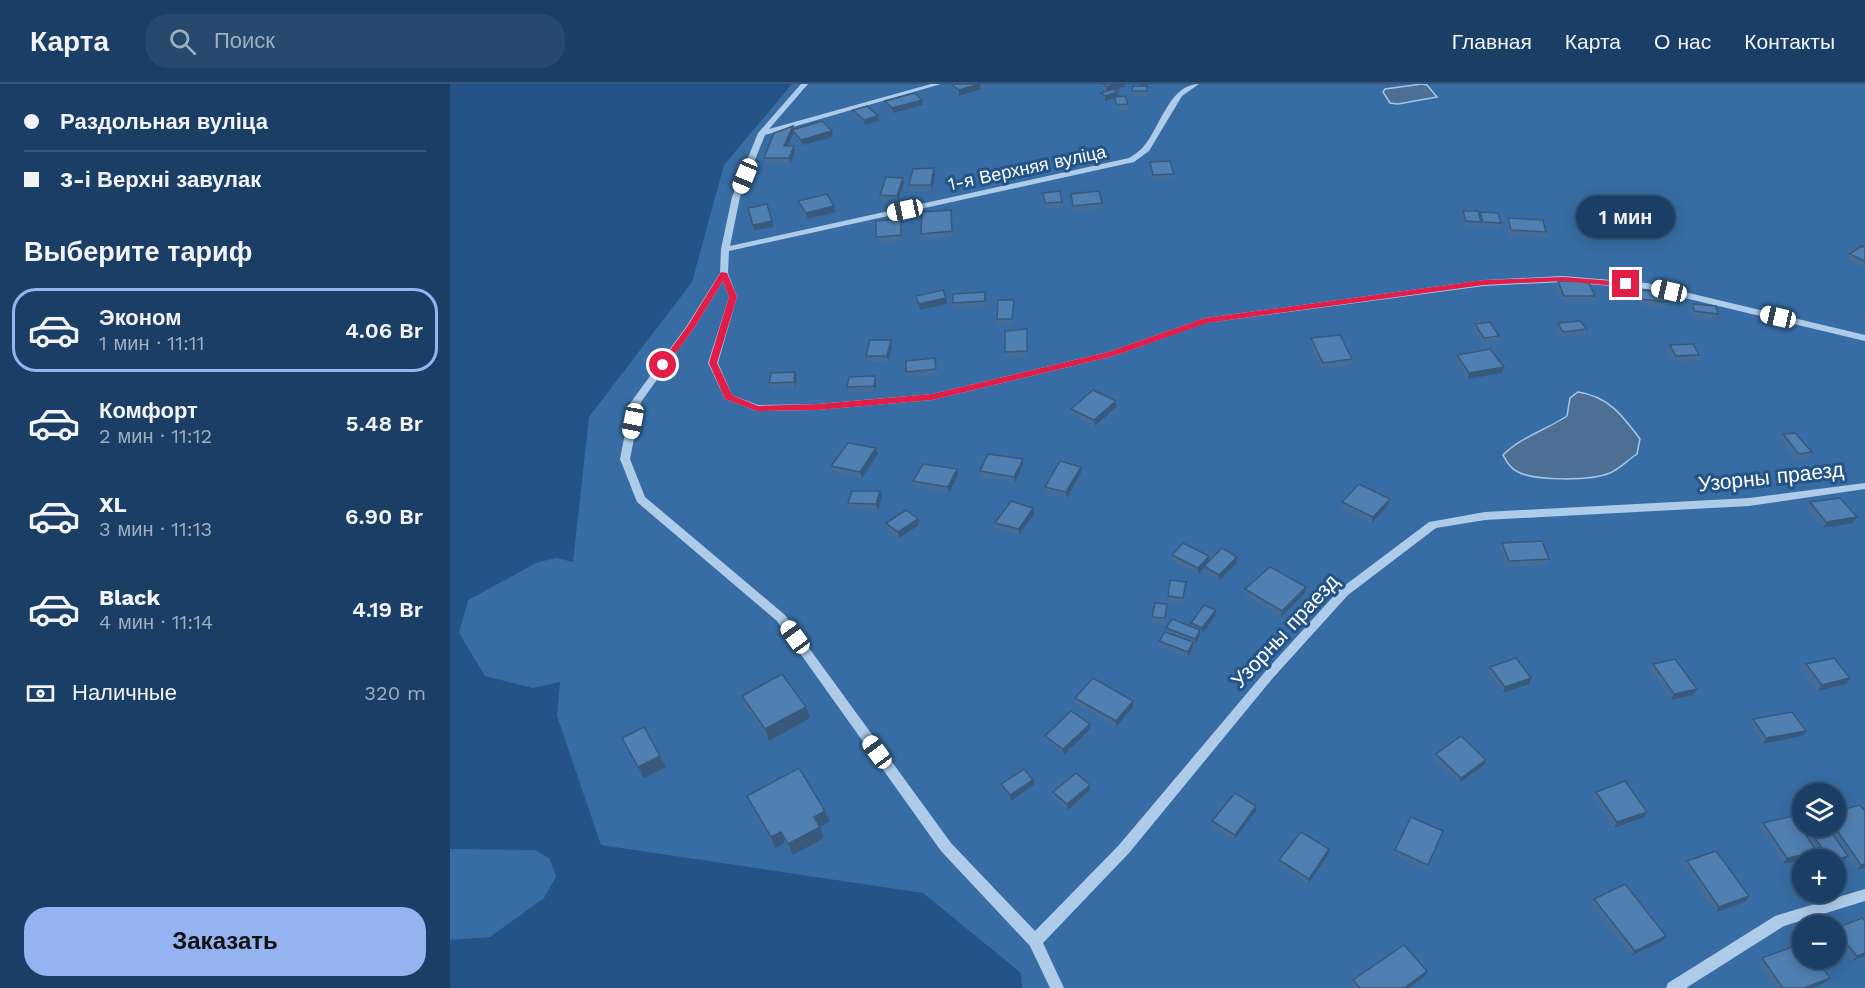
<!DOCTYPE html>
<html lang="ru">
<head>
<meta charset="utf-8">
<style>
  :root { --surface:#1a3e65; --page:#27496e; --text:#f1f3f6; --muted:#9faebf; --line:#385779; --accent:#95b2f1 }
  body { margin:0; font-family:"Work Sans",sans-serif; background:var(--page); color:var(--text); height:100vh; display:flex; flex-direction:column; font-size:22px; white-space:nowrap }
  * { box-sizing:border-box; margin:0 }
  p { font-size:20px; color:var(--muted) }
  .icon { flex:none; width:33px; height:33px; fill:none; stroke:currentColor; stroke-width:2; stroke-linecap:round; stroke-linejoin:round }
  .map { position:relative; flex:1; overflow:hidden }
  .panel { display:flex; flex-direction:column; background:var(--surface); width:450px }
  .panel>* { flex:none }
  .guide { display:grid; align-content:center; height:132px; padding:0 24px; background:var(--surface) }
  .tools { position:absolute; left:1342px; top:699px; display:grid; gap:12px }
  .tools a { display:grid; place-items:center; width:54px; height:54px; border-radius:50%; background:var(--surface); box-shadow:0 3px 15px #0003,0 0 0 2px var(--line); font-size:30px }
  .end { position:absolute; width:27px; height:27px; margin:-14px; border:8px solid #e11d48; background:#fff; box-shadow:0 0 0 3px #fff }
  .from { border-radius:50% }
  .bubble { position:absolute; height:42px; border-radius:21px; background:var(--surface); box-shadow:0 3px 15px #0003,0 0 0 2px var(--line); font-size:20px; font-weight:600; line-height:42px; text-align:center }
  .car { position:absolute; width:18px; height:36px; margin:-18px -9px; border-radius:8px; box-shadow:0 0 4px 2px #0007; background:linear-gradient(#fff 24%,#345 0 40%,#fff 0 76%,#345 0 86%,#fff 0) }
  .guide b { display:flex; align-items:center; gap:21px; height:57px; font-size:22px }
  .guide b+b { border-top:2px solid var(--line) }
  .guide i { width:15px; height:15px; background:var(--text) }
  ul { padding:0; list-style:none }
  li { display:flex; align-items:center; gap:18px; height:84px; margin:0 12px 9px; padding:0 12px; border:3px solid transparent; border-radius:24px }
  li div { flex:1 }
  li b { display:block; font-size:22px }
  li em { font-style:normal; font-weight:600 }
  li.selected { border-color:var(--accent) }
  li>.icon { width:54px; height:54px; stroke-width:1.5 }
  h2 { padding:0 24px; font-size:27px; line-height:72px }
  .pay { display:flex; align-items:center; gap:15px; height:66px; padding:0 24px; font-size:22px }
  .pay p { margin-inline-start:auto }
  .action { display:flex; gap:12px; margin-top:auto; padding:12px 24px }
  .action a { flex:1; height:69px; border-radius:24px; background:var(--accent); color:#111; font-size:24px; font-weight:600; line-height:69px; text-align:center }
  header { display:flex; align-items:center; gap:36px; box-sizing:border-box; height:84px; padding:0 30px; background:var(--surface); border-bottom:2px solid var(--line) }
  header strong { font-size:28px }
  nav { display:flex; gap:33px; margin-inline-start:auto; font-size:21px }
  .search { width:420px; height:54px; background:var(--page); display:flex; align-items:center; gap:15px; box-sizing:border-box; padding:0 21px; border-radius:24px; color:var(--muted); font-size:22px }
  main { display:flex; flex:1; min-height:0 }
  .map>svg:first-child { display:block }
</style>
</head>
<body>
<header>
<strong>Карта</strong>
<div class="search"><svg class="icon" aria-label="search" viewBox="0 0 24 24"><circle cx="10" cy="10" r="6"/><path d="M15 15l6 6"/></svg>Поиск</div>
<nav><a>Главная</a><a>Карта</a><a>О нас</a><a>Контакты</a></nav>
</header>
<main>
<section class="panel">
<div class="guide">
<b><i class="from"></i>Раздольная вуліца</b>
<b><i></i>3-і Верхні завулак</b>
</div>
<h2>Выберите тариф</h2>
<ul>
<li class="selected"><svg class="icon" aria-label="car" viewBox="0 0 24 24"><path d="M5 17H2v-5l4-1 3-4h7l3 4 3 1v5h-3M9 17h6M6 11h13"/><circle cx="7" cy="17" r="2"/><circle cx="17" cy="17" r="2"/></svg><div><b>Эконом</b><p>1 мин · 11:11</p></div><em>4.06 Br</em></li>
<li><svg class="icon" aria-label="car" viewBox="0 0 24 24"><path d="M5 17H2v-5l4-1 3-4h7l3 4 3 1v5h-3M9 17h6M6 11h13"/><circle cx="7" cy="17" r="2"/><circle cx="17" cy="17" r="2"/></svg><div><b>Комфорт</b><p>2 мин · 11:12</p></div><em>5.48 Br</em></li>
<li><svg class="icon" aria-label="car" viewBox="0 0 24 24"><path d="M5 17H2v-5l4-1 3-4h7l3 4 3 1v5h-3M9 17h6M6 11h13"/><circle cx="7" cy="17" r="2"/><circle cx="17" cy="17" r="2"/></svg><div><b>XL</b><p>3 мин · 11:13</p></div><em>6.90 Br</em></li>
<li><svg class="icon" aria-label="car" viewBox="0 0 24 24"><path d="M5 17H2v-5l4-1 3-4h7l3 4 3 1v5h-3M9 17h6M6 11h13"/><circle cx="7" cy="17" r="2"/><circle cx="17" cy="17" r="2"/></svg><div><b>Black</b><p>4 мин · 11:14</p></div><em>4.19 Br</em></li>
</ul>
<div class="pay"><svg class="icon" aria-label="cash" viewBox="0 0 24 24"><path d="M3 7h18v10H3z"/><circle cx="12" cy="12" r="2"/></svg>Наличные<p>320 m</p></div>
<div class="action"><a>Заказать</a></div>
</section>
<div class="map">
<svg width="1415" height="904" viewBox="0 0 1415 904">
  <rect width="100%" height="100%" fill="#235387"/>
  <g fill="#376da4" fill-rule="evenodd">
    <path d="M342,0H1415V904H572L571,889L473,809L151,761L107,632L110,598L83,604L35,592L9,549L18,516L88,478L107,474L123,478L139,333L242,198L274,81ZM1353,710H1386V742H1353ZM1353,776H1386V808H1353ZM1353,842H1386V874H1353Z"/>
    <polygon points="0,765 85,766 100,775 106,793 94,814 40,853 0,856"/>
  </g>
  <g fill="#4d6f94" stroke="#a2c6ea" stroke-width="1.5">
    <polygon points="972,0 977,1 987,13 948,20 940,19 933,8 935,5"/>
    <path d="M1128,308C1158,312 1173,332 1190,355L1187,370C1178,376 1169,385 1160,389C1141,397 1086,397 1068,388C1060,384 1057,378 1053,371C1071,353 1096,346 1117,332L1120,314Z"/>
  </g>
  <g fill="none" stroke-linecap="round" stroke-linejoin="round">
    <g fill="#aecbe9" fill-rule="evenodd">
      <path d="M351,0H358L319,45L481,0H491L315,51L290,113L280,162L679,74C684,71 690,67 694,62C710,43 720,0 749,0L732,12L699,67L684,78L279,167L278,189L287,213L268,279L282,311L308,321L367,320L482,310L658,268L755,234L1034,196L1113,192L1197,199L1415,251V257L1197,205L1113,198L1034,202L756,239L664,272L482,316L367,326L307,327L275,315L258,279L279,213L273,197L244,244L191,318L180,375L195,413L335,531L501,759L585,847L669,761L814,589L890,505L979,438L1035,428L1299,414L1415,399V405L1299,422L1035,436L986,444L898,511L822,595L679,769L593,859L614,904H600L580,862L491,767L327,537L187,418L170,375L181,318L236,243L270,189L271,165L282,113L308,49Z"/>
      <polygon points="1415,805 1415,817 1334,842 1236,904 1216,904 1218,899 1325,832"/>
    </g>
  </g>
  <g fill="#456d98">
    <polygon points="530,0 531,5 509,12 503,6 502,1"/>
    <polygon points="652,0 675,0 675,3 665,6 668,8 668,12 678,20 678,26 667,26 664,14 655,17 651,14 651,9 656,7 652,4"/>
    <polygon points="685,0 701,0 697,2 697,12 682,12 682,7 686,2"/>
    <polygon points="472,16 473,21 443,29 436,22 435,17"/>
    <polygon points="403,26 428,32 429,37 415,41 404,32"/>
    <polygon points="343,45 383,53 352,61 343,50 338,62 345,67 340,80 315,80 314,74 324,49"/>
    <polygon points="700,78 724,90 724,95 703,97 700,84"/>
    <polygon points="485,90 482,106 460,107 459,101"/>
    <polygon points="453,94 454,99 448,117 431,117 430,111"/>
    <polygon points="593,109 612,118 613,123 595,125"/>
    <polygon points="621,110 652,119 652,125 624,127"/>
    <polygon points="348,117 386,128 357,135 350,122"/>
    <polygon points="1013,127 1029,132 1030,128 1051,139 1050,144 1032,144 1030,139 1029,143 1015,143 1012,133"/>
    <polygon points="502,132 503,153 472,155 471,150"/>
    <polygon points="1058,134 1096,148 1095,154 1059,152 1057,140"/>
    <polygon points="452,141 452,157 427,159 426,153"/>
    <polygon points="1415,164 1415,184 1398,176 1400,170"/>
    <polygon points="1108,197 1145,212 1143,218 1112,218 1106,202"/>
    <polygon points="1189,206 1217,218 1215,224 1189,221 1187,212"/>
    <polygon points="535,208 536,223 504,225 503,219"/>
    <polygon points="1243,220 1268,230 1265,236 1242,233 1240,226"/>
    <polygon points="564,221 563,241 547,241 547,235"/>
    <polygon points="1108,239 1137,245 1135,251 1112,254 1106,245"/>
    <polygon points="1025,240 1049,252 1047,258 1032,260 1024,246"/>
    <polygon points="577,251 578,273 555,274 555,268"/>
    <polygon points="861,254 902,275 901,281 872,285 860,260"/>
    <polygon points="441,256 442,262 438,278 418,278 416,272"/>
    <polygon points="1220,261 1249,271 1247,277 1224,278 1217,267"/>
    <polygon points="1007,271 1054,283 1052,289 1018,295 1005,277"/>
    <polygon points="485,274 487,291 458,294 456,288"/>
    <polygon points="425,292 426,298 425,308 399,309 397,303"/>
    <polygon points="347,294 345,304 321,305 319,299"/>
    <polygon points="666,323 645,342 621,331 621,325"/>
    <polygon points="1333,350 1362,368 1358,374 1346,376 1330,356"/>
    <polygon points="426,364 428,370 412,394 383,388 381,382"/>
    <polygon points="573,375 573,381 565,399 530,393 530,387"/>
    <polygon points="507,385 508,391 499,409 464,403 463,397"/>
    <polygon points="631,389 617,414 595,409 595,403"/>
    <polygon points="430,407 432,413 428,426 400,425 398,419"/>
    <polygon points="940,415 938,421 922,439 891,424 892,418"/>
    <polygon points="1360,418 1403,439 1373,444 1357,424"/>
    <polygon points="584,430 569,451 546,445 545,439"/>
    <polygon points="436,439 469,441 449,454 437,445"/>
    <polygon points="1052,459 1099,475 1097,481 1057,483 1050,465"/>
    <polygon points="722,471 759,477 787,473 787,479 768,497 753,488 754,484 748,490 722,477"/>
    <polygon points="736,498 733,520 717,518 718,512"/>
    <polygon points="856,503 855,509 831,533 795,511 795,505"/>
    <polygon points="717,520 715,540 702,539 702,533"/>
    <polygon points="765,532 752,550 750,549 750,552 745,561 743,560 743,564 738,574 709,563 709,557 716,548 716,544 741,542 741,539"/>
    <polygon points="1203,580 1247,605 1243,611 1221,616 1200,586"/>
    <polygon points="1356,580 1396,600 1368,607 1352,586"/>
    <polygon points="1040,583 1081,594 1079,600 1053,609 1038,589"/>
    <polygon points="292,612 356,623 360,634 319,657 296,623"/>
    <polygon points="625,614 683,617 683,623 666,643 626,620"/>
    <polygon points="1303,635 1352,652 1313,660 1300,641"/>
    <polygon points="640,640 640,645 614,671 596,657 595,652"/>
    <polygon points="986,670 1036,676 1034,681 1009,699 984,676"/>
    <polygon points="551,700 584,701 561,717 552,706"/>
    <polygon points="640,701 640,706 618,726 604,714 603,708"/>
    <polygon points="1146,708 1197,728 1194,733 1164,744 1143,713"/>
    <polygon points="297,712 375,727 380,737 370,743 374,754 343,771 335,759 325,764 302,723"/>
    <polygon points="806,727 784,756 762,743 762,737"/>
    <polygon points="1415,727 1415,784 1407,786 1397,773 1393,778 1386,776 1372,776 1367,769 1363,774 1333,780 1310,744 1313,739 1347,738 1350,733 1353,732 1353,742 1386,742"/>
    <polygon points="993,747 976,786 944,771 945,766"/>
    <polygon points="879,765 878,771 858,800 828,781 829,776"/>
    <polygon points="1237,777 1295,818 1266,828 1234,782"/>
    <polygon points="1144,815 1213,857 1181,872 1141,820"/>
    <polygon points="1415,837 1415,872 1402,877 1386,857 1386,844"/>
    <polygon points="1312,874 1380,894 1375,899 1363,904 1325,904 1308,879"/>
    <polygon points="975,892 959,904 904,904 902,901 903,896"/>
  </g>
  <g fill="#38597c">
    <polygon points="530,0 531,5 509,12 509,6"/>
    <polygon points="666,0 675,0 675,3 657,8 657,3"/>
    <polygon points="690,0 701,0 690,4"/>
    <polygon points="668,8 668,13 655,17 655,12"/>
    <polygon points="472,16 473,21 443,29 442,24"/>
    <polygon points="428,32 429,37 415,41 414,36"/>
    <polygon points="343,42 344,47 342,46 343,50 336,67 334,62"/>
    <polygon points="382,47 383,53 352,61 351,56"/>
    <polygon points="344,62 345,67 340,80 339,74"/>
    <polygon points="484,84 485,90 482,106 481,101"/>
    <polygon points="453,94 454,99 448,117 447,112"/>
    <polygon points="384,122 386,128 357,135 356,129"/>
    <polygon points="322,137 323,143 304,146 303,141"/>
    <polygon points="496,214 497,220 470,226 469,220"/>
    <polygon points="441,256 442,262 438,278 437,272"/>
    <polygon points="1054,283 1052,289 1018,295 1019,289"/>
    <polygon points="345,288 347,294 345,304 344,298"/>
    <polygon points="425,292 426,298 425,308 424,302"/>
    <polygon points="666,317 666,323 645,342 644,336"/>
    <polygon points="426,364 428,370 412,394 410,388"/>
    <polygon points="573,375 573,381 565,399 564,393"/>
    <polygon points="631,383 631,389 617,414 616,408"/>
    <polygon points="507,385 508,391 499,409 498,403"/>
    <polygon points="430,407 432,413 428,426 426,420"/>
    <polygon points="940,415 938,421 922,439 923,433"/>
    <polygon points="583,424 584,430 569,451 569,445"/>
    <polygon points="1407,433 1403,439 1373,444 1376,438"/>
    <polygon points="468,435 469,441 449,454 448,448"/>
    <polygon points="759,472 759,478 754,482 754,484 748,490 748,484"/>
    <polygon points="787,473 787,479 768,497 769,491"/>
    <polygon points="856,503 855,509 831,533 832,527"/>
    <polygon points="766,526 765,532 752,550 752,544"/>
    <polygon points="750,546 750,552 745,561 745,555"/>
    <polygon points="743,558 743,564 738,574 738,568"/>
    <polygon points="1081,594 1079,600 1053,609 1055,603"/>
    <polygon points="1400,594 1396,600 1368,607 1372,601"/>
    <polygon points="1247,605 1243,611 1221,616 1224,610"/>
    <polygon points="683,617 683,623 666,643 666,637"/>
    <polygon points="356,623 360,634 319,657 315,645"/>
    <polygon points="640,640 640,645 614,671 613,665"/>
    <polygon points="1356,647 1352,652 1313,660 1316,654"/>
    <polygon points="210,672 216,683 194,694 188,683"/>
    <polygon points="1036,676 1034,681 1009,699 1011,694"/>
    <polygon points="583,696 584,701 561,717 560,711"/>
    <polygon points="640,701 640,706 618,726 617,720"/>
    <polygon points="806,722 806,727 784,756 785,751"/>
    <polygon points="375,727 380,737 370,743 374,754 343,771 338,760 364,733"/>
    <polygon points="1197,728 1194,733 1164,744 1167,738"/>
    <polygon points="331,748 335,759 325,764 321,753"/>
    <polygon points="879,765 878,771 858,800 859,795"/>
    <polygon points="1367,768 1363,774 1333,780 1337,774"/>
    <polygon points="1398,772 1393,778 1386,780 1386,776"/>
    <polygon points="1415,780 1415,784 1407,786 1411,781"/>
    <polygon points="1299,812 1295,818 1266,828 1269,823"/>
    <polygon points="1216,852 1213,857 1181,872 1185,867"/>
    <polygon points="1415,869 1415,872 1402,877 1407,872"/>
    <polygon points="977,887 975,892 959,904 954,904"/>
    <polygon points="1380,894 1375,899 1363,904 1354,904"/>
  </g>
  <g fill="#507fb1" stroke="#38597c" stroke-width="1.5">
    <polygon points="505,0 530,0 509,6 502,1"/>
    <polygon points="653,0 666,0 657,3"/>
    <polygon points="683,2 697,2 697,7 682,7"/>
    <polygon points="663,5 668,8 655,12 651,9"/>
    <polygon points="465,9 472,16 442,24 435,17"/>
    <polygon points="675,12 678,20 667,21 664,13"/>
    <polygon points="417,22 428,32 414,36 403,26"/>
    <polygon points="372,37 382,47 351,56 342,46"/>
    <polygon points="343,42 334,62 344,62 339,74 314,74 324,49"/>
    <polygon points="720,77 724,90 703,91 700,78"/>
    <polygon points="484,84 481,101 459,101 463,85"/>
    <polygon points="436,93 453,94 447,112 430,111"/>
    <polygon points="610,107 612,118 595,119 593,109"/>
    <polygon points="649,107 652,119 623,122 621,110"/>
    <polygon points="377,110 384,122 356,129 348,117"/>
    <polygon points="317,120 322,137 303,141 298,124"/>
    <polygon points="501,126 502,147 471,150 472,128"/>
    <polygon points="1013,127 1028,127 1031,138 1016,137"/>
    <polygon points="1030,128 1048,129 1051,139 1033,138"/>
    <polygon points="1058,134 1093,136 1096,148 1061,146"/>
    <polygon points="451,135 451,151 426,153 426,137"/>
    <polygon points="1412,162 1415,164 1415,177 1400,170"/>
    <polygon points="1108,197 1138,197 1145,212 1114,212"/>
    <polygon points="493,206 496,214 469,220 466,212"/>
    <polygon points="1189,206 1215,208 1217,218 1191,215"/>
    <polygon points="535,208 535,217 503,219 503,210"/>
    <polygon points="548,216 564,216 562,235 547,235"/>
    <polygon points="1243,220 1266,222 1268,230 1244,227"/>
    <polygon points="1130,237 1137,245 1113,248 1108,239"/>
    <polygon points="1040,238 1049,252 1034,254 1025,240"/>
    <polygon points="577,245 577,267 555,268 555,247"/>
    <polygon points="890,251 902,275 873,279 861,254"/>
    <polygon points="420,256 441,256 437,272 416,272"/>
    <polygon points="1243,260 1249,271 1226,272 1220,261"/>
    <polygon points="1040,265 1054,283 1019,289 1007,271"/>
    <polygon points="485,274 486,285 456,288 456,277"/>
    <polygon points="345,288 344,298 319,299 321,289"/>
    <polygon points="425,292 424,302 397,303 399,293"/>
    <polygon points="643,306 666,317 644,336 621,325"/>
    <polygon points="1345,349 1362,368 1349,370 1333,350"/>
    <polygon points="398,359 426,364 410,388 381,382"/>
    <polygon points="538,370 573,375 564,393 530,387"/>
    <polygon points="610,377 631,383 616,408 595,403"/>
    <polygon points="473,380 507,385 498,403 463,397"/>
    <polygon points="909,400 940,415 923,433 892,418"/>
    <polygon points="402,407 430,407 426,420 398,419"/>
    <polygon points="1390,414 1407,433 1376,438 1360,418"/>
    <polygon points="561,417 583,424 569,445 545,439"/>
    <polygon points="456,426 468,435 448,448 436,439"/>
    <polygon points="1092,457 1099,475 1059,477 1052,459"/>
    <polygon points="733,459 759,472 748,484 722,471"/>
    <polygon points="772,464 787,473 769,491 754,482"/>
    <polygon points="820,483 856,503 832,527 795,505"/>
    <polygon points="720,496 736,498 733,514 718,512"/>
    <polygon points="705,519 717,520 715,534 702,533"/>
    <polygon points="754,521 766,526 752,544 741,539"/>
    <polygon points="722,535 750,546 745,555 716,544"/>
    <polygon points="715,548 743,558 738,568 709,557"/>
    <polygon points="1066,574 1081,594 1055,603 1040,583"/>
    <polygon points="1384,574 1400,594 1372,601 1356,580"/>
    <polygon points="1225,575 1247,605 1224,610 1203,580"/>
    <polygon points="332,590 356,623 315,645 292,612"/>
    <polygon points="643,594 683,617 666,637 625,614"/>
    <polygon points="621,627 640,640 613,665 595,652"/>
    <polygon points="1342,628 1356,647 1316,654 1303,635"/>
    <polygon points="194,643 210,672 188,683 172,654"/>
    <polygon points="1011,652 1036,676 1011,694 986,670"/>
    <polygon points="349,684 375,727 364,733 370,743 338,760 331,748 321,753 297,712"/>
    <polygon points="574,685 583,696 560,711 551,700"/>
    <polygon points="626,689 640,701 617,720 603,708"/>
    <polygon points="1175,697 1197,728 1167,738 1146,708"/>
    <polygon points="785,709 806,722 785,751 762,737"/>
    <polygon points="1410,721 1415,727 1415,780 1411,781 1384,742 1386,742 1386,727"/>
    <polygon points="1343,732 1367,768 1337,774 1313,739"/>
    <polygon points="961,733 993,747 978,781 945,766"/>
    <polygon points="1357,742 1377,742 1398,772 1384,776 1380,776"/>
    <polygon points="851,748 879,765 859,795 829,776"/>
    <polygon points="1266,767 1299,812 1269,823 1237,777"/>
    <polygon points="1175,800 1216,852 1185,867 1144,815"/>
    <polygon points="1412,834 1415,837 1415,869 1407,872 1386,847 1386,844"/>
    <polygon points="1353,859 1353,874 1365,874 1380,894 1354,904 1333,904 1312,874"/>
    <polygon points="954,861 977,887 954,904 910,904 903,896"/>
  </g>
  <polygon fill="#e11d48" points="271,188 277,189 287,213 267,279 282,311 308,322 368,320 482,310 658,268 755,234 1034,196 1113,193 1176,198 1180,200 1176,203 1113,197 1034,201 757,239 664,272 482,316 368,326 307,327 275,315 259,279 279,213 273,197 244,244 216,283 209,281 237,243"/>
  <g text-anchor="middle" stroke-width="6" stroke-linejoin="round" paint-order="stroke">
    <g font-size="18" fill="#fff" stroke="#235387">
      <text transform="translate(577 84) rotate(-12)" y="6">1-я Верхняя вуліца</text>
    </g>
    <g font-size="21" fill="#fff" stroke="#235387">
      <text transform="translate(1321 393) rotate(-6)" y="7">Узорны праезд</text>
      <text transform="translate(835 547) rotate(-47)" y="7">Узорны праезд</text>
    </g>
  </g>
</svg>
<div class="tools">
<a><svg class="icon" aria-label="layers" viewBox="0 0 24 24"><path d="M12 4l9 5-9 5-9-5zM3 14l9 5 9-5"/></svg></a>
<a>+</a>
<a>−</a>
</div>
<i class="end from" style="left:213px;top:281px"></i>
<i class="end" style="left:1176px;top:200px"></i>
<div class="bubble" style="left:1126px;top:112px;width:99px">1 мин</div>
<i class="car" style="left:295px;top:92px;rotate:202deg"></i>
<i class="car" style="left:455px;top:126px;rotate:258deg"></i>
<i class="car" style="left:1219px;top:207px;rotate:283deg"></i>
<i class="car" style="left:1328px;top:233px;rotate:283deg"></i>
<i class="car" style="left:183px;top:337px;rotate:191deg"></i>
<i class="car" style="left:345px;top:553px;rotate:324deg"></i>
<i class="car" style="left:427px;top:668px;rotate:324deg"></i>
</div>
</main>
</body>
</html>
